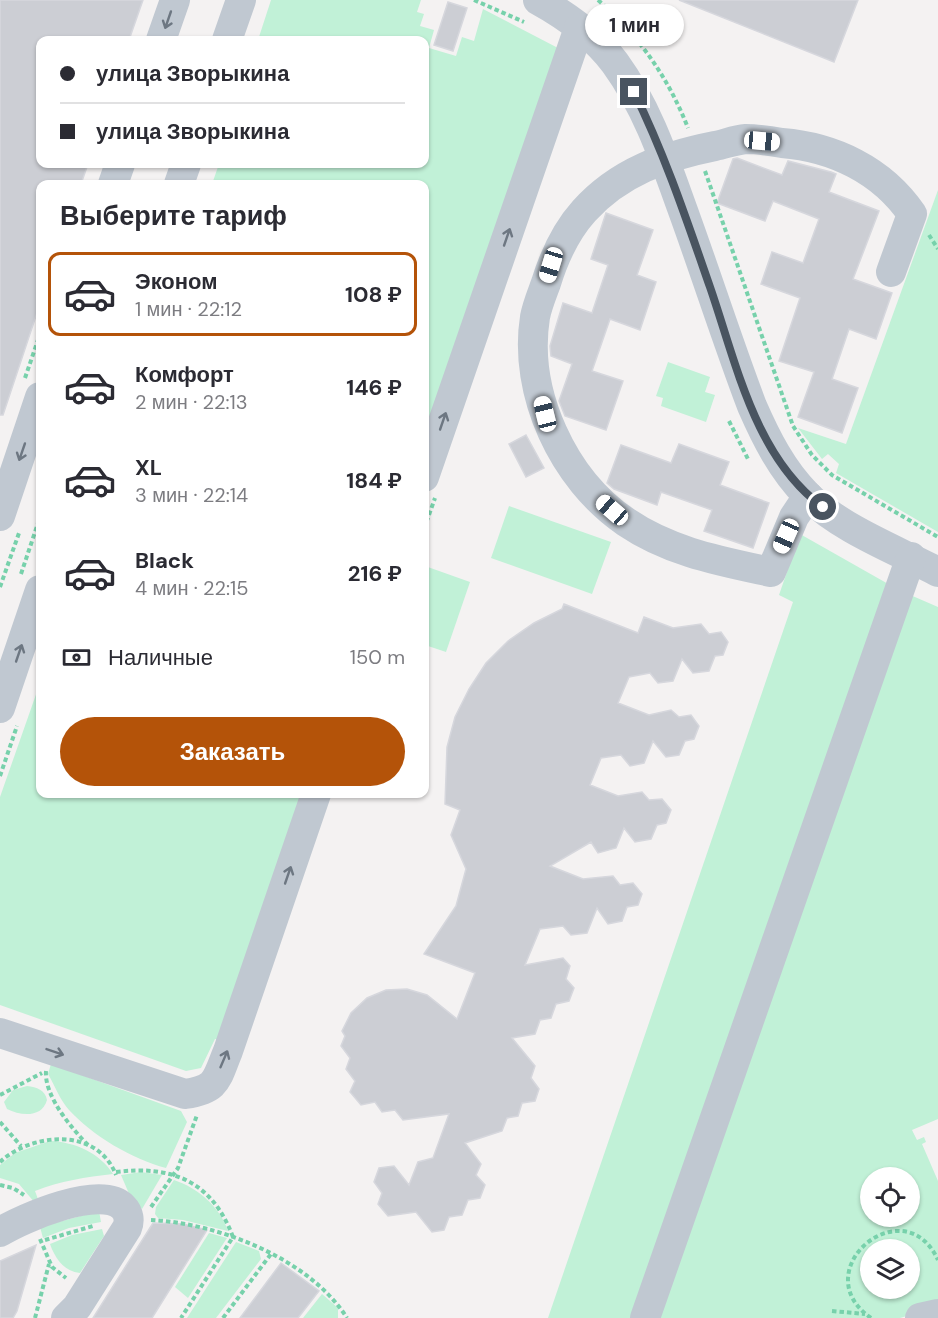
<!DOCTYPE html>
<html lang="ru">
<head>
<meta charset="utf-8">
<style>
  :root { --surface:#fff; --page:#f7f7f7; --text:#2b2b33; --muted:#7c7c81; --line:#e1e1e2; --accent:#b45309 }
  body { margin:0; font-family:"DM Sans",sans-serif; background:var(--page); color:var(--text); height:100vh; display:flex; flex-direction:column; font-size:22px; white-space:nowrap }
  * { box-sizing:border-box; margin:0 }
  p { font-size:20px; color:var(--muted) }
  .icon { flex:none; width:33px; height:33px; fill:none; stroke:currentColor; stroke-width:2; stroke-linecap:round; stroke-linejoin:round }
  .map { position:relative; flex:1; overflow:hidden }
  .panel { position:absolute; left:36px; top:180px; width:393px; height:618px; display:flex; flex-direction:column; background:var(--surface); border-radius:12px; box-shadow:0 2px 4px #0004 }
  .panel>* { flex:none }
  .guide { position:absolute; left:36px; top:36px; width:393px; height:132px; border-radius:12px; box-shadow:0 2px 4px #0004; display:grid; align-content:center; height:132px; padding:0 24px; background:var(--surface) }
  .fabs { position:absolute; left:860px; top:1167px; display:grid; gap:12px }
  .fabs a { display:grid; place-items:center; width:60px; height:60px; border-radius:50%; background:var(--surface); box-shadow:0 2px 4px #0004; font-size:30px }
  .end { position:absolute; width:27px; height:27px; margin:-14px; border:8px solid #495460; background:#fff; box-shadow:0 0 0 3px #fff }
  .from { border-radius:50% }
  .bubble { position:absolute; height:42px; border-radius:21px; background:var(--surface); box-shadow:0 2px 4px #0004; font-size:20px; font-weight:700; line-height:42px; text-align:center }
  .car { position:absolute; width:18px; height:36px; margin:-18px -9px; border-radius:8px; box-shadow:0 0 4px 2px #0007; background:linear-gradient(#fff 24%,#345 0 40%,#fff 0 76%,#345 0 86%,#fff 0) }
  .guide b { display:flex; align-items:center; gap:21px; height:57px; font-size:22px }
  .guide b+b { border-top:2px solid var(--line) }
  .guide i { width:15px; height:15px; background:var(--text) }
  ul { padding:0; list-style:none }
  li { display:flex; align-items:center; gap:18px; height:84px; margin:0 12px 9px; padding:0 12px; border:3px solid transparent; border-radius:12px }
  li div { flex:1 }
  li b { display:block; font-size:22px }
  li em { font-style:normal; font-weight:700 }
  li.on { border-color:var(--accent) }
  li>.icon { width:54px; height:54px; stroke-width:1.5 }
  h2 { padding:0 24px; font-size:27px; line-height:72px }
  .pay { display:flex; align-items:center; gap:15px; height:66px; padding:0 24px; font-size:22px }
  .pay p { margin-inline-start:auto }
  .button { display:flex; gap:12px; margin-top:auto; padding:12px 24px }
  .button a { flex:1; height:69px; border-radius:36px; background:var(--accent); color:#fff; font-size:24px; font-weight:700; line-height:69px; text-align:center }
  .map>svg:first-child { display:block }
</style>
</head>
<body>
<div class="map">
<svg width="938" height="1318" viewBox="0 0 938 1318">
  <rect width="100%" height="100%" fill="#f4f2f2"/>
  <g fill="#c1f1d7" fill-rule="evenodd">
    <polygon points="271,0 421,0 417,12 424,14 420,26 434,30 429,48 456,56 462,37 474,41 483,9 558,48 425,438 424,184 212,184 219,164 424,164 424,40 258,40"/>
    <polygon points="938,190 938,532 836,473 839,464 828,454 822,459 798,428 846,444"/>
    <polygon points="668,362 710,377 705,392 715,395 706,422 661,406 663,398 656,396"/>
    <polygon points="509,506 611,542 592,594 491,558"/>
    <polygon points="800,534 890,585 638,1318 548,1318 793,602 779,595"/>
    <polygon points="425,566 470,582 446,652 425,645"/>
    <path d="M908,594L938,607V1119L912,1130L917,1140L924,1137L926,1142L922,1144L938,1181V1307L900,1318H652ZM870,1178H909V1216H870ZM870,1250H909V1288H870Z"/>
    <polygon points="40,683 40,794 303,794 219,1040 215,1039 201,1068 186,1071 0,1005 0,797"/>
    <path d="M51,1064L181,1111L187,1122L166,1168C132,1159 93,1136 69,1110C60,1100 55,1086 48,1074Z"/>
    <path d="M27,1086C37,1087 45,1090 47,1100C42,1118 21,1116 7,1109L4,1102L13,1090Z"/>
    <path d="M50,1141C75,1142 100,1153 113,1174C86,1177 60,1181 35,1191L39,1202L35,1203L19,1184L0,1178V1165L15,1153Z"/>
    <polygon points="141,1172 162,1175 142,1209 130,1196 121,1175"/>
    <path d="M174,1180C198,1188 220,1207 228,1231L183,1220L158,1218L155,1214L156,1207Z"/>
    <polygon points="99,1211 101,1222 69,1228 43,1238 40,1227"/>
    <path d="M102,1229L104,1236L80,1273C63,1271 55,1258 50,1244L72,1235Z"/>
    <polygon points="209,1233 227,1238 188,1298 175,1287"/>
    <polygon points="236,1242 259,1251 261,1259 216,1318 187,1318"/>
    <polygon points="322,1294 338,1308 338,1318 303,1318"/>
  </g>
  <g fill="#ccced4" stroke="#d6d7dd" stroke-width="1.5">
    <polygon points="0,0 143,0 129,40 40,40 40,164 88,164 81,184 40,184 40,304 3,415 0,415"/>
    <polygon points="679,0 858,0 834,62"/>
    <polygon points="448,2 467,8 453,51 434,45"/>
    <polygon points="737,158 782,175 788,161 831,172 836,174 829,192 879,211 853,279 892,293 876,339 849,329 832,379 858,388 842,433 798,417 814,372 779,361 800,298 761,284 772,252 803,263 819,219 773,201 765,221 717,203 733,159"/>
    <polygon points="606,213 653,230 637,275 656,282 640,330 610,319 592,371 623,381 606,430 565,416 559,401 572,364 551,356 550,346 563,303 592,313 608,265 591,259"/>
    <polygon points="526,435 544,468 526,477 509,444"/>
    <polygon points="679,444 729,462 720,485 769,503 753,548 704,531 712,510 661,492 657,505 614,489 607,483 621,445 671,463"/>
    <polygon points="564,604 638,633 644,617 673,628 701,624 709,634 721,632 728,642 723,655 715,656 709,671 693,673 682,659 673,681 658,683 650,673 629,677 618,703 649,715 671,710 679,717 691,715 699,726 694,739 685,741 679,755 666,757 653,741 644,763 630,766 621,755 601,758 590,785 618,796 642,792 649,800 662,799 671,810 666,823 657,825 651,839 635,842 624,828 616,848 598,853 591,842 550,866 583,879 613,876 620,885 633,883 642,894 638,905 627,907 622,921 608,924 597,908 587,933 571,935 563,926 540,929 525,965 563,958 570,966 566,979 574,988 569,1001 556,1004 551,1018 540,1020 535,1034 512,1038 535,1066 531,1078 539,1089 535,1101 522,1103 518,1116 507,1118 502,1131 465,1143 481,1164 476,1175 485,1185 480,1198 468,1200 462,1215 449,1217 444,1230 432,1232 416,1212 388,1216 378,1204 382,1193 374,1182 379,1168 394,1166 409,1185 418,1162 433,1158 449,1114 403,1120 395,1110 382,1112 375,1102 361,1105 350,1092 355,1081 346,1069 350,1058 341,1046 345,1036 342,1031 351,1013 367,998 386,990 407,989 427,995 457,1019 475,973 424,954 456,906 466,869 451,835 460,810 445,804 447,747 455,717 469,689 486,663 508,641 534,623 562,609"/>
    <polygon points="153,1223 183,1224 207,1230 152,1318 93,1318"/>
    <polygon points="36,1245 17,1311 13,1318 0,1318 0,1261"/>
    <polygon points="281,1263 319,1291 298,1318 240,1318"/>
  </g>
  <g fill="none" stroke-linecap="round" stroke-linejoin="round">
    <g stroke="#77d1ab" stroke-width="4" stroke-dasharray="4.5 3" stroke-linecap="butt">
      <polyline points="474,0 524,22"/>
      <path d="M598,0C639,36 668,77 688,128"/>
      <polyline points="705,171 793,426 812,455 832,475 938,537"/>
      <polyline points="929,235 938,249"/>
      <polyline points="25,378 40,334"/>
      <polyline points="729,421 748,459"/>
      <polyline points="424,529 435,498"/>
      <polyline points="21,574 40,517"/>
      <polyline points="0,587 19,533"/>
      <polyline points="0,776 17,726"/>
      <path d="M46,1071C44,1096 72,1129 89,1146"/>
      <polyline points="0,1095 42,1073"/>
      <polyline points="0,1122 21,1146"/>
      <path d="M0,1162C31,1133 97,1126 116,1175"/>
      <path d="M116,1172C172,1165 212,1181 233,1237L181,1318"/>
      <polyline points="0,1185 13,1188 24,1195"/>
      <polyline points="151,1207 178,1168 197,1115"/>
      <path d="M151,1220C218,1223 310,1259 347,1318"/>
      <polyline points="40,1239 52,1267 66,1278"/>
      <polyline points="45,1240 93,1226"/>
      <polyline points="832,1311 865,1314"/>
      <polyline points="35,1318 49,1264"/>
      <polyline points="223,1318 271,1254"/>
      <path d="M871,1318C803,1271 904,1186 938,1260"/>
    </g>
    <g stroke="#c0c8d1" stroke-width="30">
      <path d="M538,0C567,16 595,36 615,63C647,107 664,158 682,208C706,274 727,340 752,406C766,438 782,470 807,495C840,529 897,550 938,572"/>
      <polyline points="161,40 175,0"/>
      <polyline points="227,40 241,0"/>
      <polyline points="113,184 120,164"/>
      <polyline points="179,184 186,164"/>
      <polyline points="424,477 579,28"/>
      <path d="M808,496L794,517L771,572C720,561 670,552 626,522C563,479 523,393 535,317C537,306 542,294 546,283C554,257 566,231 584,211C619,172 665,156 715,146C725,144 735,140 746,139C757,139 770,141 782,143C833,147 882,170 912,214L891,272"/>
      <polyline points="0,516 40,397"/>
      <polyline points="0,708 40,590"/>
      <path d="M0,1033L185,1094C218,1089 216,1080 228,1051L316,794"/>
      <path d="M0,1232C23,1218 101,1184 123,1207C129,1213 130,1221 127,1228L77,1307L66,1318"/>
      <polyline points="645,1318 911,557"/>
      <polyline points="920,1318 938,1314"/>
    </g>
  </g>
  <defs><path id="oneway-shaft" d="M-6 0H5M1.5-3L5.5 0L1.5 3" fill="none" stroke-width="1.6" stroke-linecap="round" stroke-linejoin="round" transform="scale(1.5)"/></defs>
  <g stroke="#6d7782">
    <use href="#oneway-shaft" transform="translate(168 20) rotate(109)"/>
    <use href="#oneway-shaft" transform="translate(507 237) rotate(-71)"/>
    <use href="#oneway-shaft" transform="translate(443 421) rotate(-71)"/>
    <use href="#oneway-shaft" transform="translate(22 452) rotate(109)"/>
    <use href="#oneway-shaft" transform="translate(19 653) rotate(-71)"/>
    <use href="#oneway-shaft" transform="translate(288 875) rotate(-71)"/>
    <use href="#oneway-shaft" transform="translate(55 1052) rotate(19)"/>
    <use href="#oneway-shaft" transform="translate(224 1059) rotate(-67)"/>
  </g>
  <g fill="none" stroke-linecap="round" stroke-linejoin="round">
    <path stroke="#495460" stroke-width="8" d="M634,92C665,155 687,221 710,287C736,362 755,458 823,507"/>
  </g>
</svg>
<div class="fabs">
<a><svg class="icon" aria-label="locate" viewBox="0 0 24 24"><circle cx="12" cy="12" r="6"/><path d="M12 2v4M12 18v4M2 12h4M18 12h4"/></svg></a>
<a><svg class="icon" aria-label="layers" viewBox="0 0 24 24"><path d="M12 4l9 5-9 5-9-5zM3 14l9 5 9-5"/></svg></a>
</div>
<i class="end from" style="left:823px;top:507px"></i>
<i class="end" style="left:634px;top:92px"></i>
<div class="bubble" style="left:585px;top:4px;width:99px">1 мин</div>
<i class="car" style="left:762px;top:141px;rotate:95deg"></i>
<i class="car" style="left:551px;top:265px;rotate:197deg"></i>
<i class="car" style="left:545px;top:414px;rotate:346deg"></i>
<i class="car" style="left:612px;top:510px;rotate:311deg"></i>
<i class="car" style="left:786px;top:536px;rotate:204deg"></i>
<div class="guide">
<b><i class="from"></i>улица Зворыкина</b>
<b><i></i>улица Зворыкина</b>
</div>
<section class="panel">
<h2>Выберите тариф</h2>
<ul>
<li class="on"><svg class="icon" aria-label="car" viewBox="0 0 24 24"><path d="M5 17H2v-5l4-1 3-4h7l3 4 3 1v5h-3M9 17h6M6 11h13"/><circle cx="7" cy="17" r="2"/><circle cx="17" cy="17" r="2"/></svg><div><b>Эконом</b><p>1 мин · 22:12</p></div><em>108 ₽</em></li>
<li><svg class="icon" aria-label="car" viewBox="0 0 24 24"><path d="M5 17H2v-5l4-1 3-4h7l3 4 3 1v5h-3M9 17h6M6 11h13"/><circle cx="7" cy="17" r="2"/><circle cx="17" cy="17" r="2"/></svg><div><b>Комфорт</b><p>2 мин · 22:13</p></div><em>146 ₽</em></li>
<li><svg class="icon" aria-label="car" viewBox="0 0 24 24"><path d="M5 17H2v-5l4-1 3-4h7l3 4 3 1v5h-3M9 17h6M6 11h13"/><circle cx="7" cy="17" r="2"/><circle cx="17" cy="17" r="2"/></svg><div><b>XL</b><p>3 мин · 22:14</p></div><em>184 ₽</em></li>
<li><svg class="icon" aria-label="car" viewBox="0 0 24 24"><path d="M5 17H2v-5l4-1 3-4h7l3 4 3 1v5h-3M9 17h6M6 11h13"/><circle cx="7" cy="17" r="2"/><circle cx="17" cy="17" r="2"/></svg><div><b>Black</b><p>4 мин · 22:15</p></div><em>216 ₽</em></li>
</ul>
<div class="pay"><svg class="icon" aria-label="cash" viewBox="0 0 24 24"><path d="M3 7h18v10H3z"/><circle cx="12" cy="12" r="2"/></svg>Наличные<p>150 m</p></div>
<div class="button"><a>Заказать</a></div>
</section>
</div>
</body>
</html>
